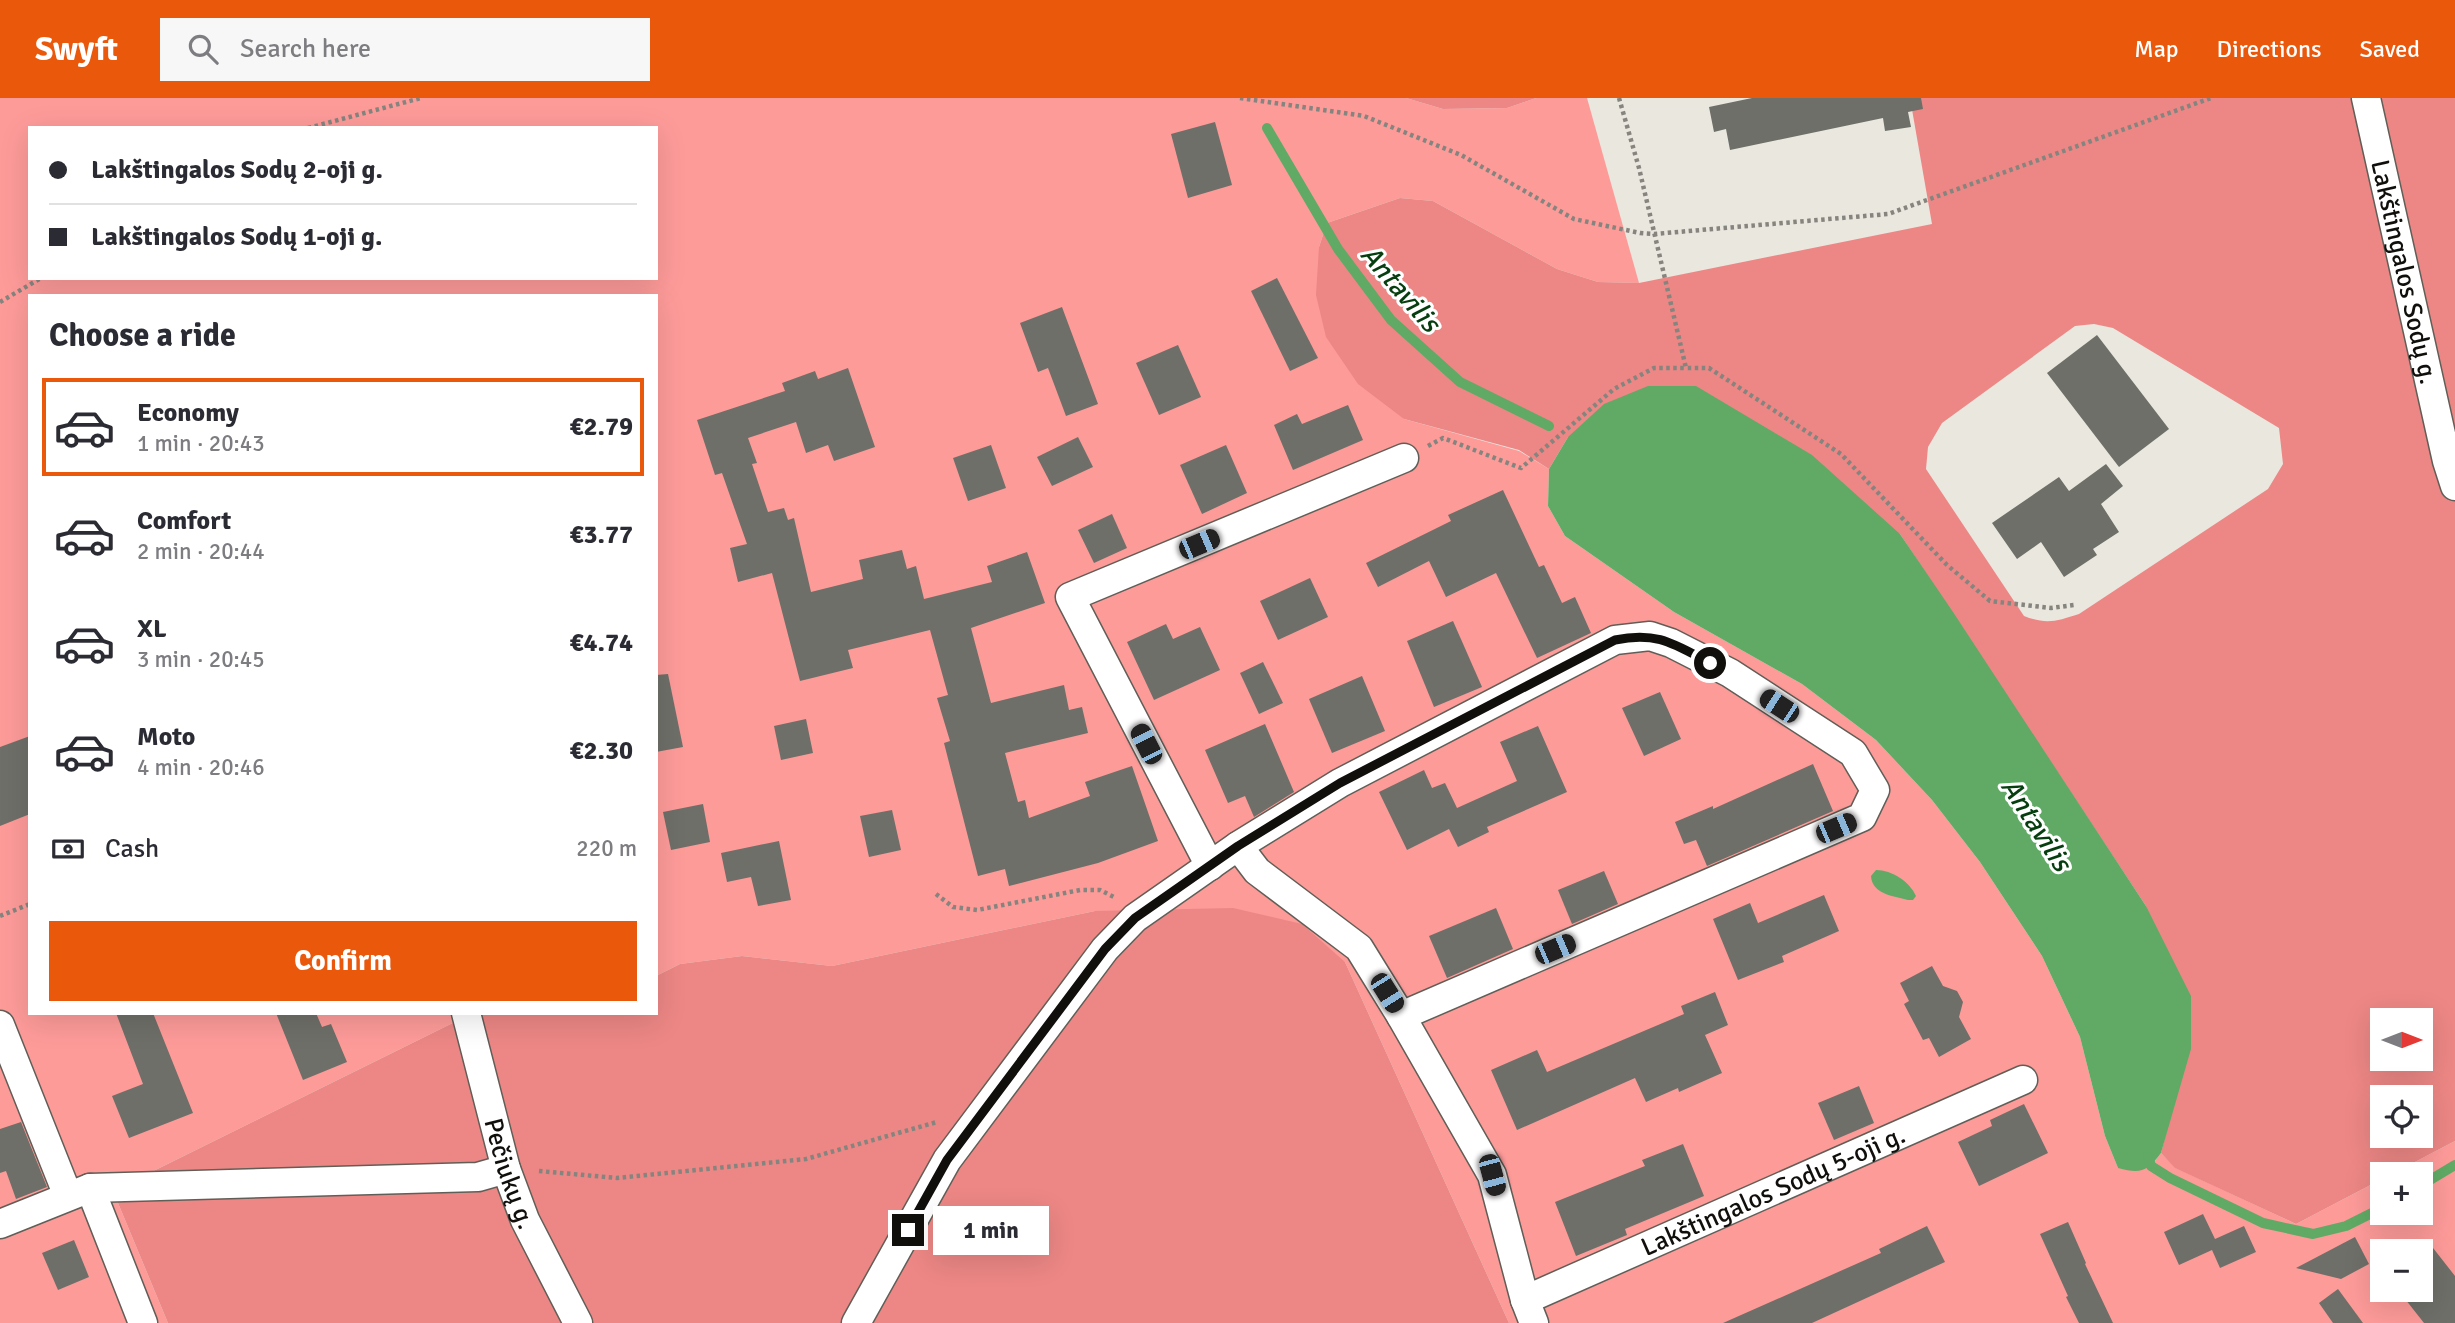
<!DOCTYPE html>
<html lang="en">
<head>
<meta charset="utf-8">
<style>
  :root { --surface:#fff; --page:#f7f7f7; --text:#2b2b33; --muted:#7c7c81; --line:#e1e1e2; --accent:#ea580c }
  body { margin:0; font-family:Signika,sans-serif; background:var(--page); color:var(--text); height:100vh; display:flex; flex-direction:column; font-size:26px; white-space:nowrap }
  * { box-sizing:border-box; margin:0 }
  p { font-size:23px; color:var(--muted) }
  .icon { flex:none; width:38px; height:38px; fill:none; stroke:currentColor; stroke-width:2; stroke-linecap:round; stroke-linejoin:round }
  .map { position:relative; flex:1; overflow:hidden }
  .panel { position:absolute; left:28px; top:196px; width:630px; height:721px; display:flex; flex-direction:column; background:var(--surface); border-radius:0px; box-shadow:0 7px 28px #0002 }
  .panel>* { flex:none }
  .top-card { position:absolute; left:28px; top:28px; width:630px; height:154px; border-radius:0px; box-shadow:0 7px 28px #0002; display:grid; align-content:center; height:154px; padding:0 21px; background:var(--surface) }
  .needle { width:46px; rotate:90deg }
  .buttons { position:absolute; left:2370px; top:910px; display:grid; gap:14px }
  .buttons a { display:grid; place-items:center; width:63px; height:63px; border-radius:0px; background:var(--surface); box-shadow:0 7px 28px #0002; font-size:35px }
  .end { position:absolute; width:32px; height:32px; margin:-16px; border:9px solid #100f0c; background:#fff; box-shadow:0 0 0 4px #fff }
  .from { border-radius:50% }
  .bubble { position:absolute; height:49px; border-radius:0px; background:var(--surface); box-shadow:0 7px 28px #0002; font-size:23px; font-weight:700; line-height:49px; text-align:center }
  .car { position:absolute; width:21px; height:42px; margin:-21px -10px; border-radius:9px; box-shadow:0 0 5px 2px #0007; background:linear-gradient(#222 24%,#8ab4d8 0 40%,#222 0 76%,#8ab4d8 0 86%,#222 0) }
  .top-card b { display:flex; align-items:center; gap:24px; height:66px; font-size:26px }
  .top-card b+b { border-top:2px solid var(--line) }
  .top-card i { width:18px; height:18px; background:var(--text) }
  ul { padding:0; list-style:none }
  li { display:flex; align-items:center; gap:21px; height:98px; margin:0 14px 10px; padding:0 7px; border:4px solid transparent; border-radius:0px }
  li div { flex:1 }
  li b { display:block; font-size:26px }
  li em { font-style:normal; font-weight:700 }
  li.active { border-color:var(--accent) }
  li>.icon { width:63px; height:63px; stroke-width:1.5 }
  h2 { padding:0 21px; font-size:32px; line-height:84px }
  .pay { display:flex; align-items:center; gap:18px; height:77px; padding:0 21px; font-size:26px }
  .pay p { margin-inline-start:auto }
  .button { display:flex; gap:14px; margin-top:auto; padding:14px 21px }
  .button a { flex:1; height:80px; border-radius:0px; background:var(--accent); color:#fff; font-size:28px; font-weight:700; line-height:80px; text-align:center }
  header { display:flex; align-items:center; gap:42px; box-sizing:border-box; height:98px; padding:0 35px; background:var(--accent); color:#fff }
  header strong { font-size:33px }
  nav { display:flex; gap:38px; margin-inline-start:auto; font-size:24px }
  .search { width:490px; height:63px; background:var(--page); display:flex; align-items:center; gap:18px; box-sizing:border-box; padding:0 24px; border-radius:0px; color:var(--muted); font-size:26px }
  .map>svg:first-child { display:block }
</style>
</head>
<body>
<header>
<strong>Swyft</strong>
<div class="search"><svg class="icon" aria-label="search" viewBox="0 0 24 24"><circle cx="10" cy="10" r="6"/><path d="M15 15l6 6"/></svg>Search here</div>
<nav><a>Map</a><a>Directions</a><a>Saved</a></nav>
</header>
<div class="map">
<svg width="2455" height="1225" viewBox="0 0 2455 1225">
  <rect width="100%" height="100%" fill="#eae7df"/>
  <path fill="#fd9b99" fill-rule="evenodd" d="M0,0H1406L1443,11L1507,10L1536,0H1587L1639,185L1598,184L1557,171L1433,103L1400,100L1327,125L1319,149L1404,321L1519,353L1549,371L1548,408L1565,438L1674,514L1802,586L1876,642L1932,702L1980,764L2042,858L2080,939L2105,1038L2118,1070L2151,1068L2161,1055L2176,1070L2296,1126L2382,1081V1115H2420V1076H2392L2455,1043V1225H1509L1345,864L1095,813L832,868L742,858L680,866L656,878V198H30V915H473L113,1093L168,1225H0ZM30,30H656V180H30ZM2382,1153H2420V1192H2382Z"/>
  <g fill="#ec8785" fill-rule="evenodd">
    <polygon points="1406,0 1536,0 1507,10 1443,11"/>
    <path d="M1910,0H2455V1043L2392,1076H2382V1081L2296,1126L2175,1070L2161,1055L2172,1011L2146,808L1900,436L1568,339L1549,371L1519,352L1404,321L1358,286L1326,239L1316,197L1319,149L1327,125L1400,100L1433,103L1557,171L1598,184L1639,185L1932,126ZM2094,226L2113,230L2279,330L2283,366L2268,391L2079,516C2057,523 2047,527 2024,518L1926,371L1928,349L1942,325L2075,228ZM2382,922H2420V961H2382ZM2382,999H2420V1038H2382Z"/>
    <polygon points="1233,810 1302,826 1345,864 1509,1225 168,1225 113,1093 473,915 656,915 656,878 680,866 742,858 832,868 1095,813"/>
  </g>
  <g fill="#60aa65">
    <path d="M1648,288H1696L1812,357L1900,436L1953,514L2146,808L2191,898V951L2161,1055C2147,1074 2140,1076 2118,1070L2105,1038L2080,939L2042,858L1980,764L1932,702L1876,642L1802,586L1674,514L1565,438L1548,408L1549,371L1568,339L1604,306Z"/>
    <path d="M1876,772C1892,772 1910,784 1916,798L1913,802H1908C1893,798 1872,796 1871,778Z"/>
  </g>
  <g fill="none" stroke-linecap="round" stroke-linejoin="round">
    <g stroke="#60aa65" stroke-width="10">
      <polyline points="1267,30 1338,151 1391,222 1460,284 1549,328"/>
      <polyline points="2148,1057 2151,1068 2170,1080 2263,1125 2313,1136 2346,1128 2382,1110"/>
      <polyline points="2420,1088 2455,1067"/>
    </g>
  </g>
  <g fill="#6e6f68">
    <polygon points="1752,0 1921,0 1923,11 1908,14 1911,29 1885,33 1883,20 1730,52 1726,31 1714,34 1709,9"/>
    <polygon points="1215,24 1232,87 1188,100 1171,36"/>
    <polygon points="1277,180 1318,260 1290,273 1251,193"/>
    <polygon points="1062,209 1098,306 1066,318 1048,270 1038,274 1020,225"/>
    <polygon points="2097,237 2169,331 2119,369 2047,275"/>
    <polygon points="1178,247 1201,299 1159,317 1136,265"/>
    <polygon points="848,270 875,349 834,363 828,347 806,355 796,324 748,340 757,365 752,366 768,414 784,410 788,422 794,420 811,494 863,481 859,462 902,452 907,471 916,468 924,501 992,484 987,468 1027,454 1045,505 971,530 991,605 1064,587 1069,612 1082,609 1088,635 1005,655 1018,704 1025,702 1029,720 1090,698 1085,684 1132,668 1158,743 1098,765 1009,788 1005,771 978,778 944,645 950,643 937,600 948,597 930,532 848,552 853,570 800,583 772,475 738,484 730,450 747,446 722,375 715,377 697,322 785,293 782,285 815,273 818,281"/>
    <polygon points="1348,307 1363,342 1293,372 1274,327 1297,316 1302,326"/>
    <polygon points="1078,339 1093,369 1052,388 1037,359"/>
    <polygon points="991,347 1006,390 968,403 953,360"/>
    <polygon points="1226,347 1247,395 1202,416 1180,367"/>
    <polygon points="2106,366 2123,388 2101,406 2119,434 2093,451 2097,457 2064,479 2041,444 2017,461 1992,425 2059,379 2069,393"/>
    <polygon points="1503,392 1539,469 1544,467 1562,505 1575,499 1591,535 1537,560 1496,475 1446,499 1429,463 1378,489 1366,465 1451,423 1448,417"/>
    <polygon points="1112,416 1127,450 1094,465 1078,432"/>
    <polygon points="1310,480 1328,519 1278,542 1260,503"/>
    <polygon points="1453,523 1482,589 1434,609 1407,543"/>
    <polygon points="1166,526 1173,541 1200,529 1220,572 1154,602 1127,544"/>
    <polygon points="1263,564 1283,605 1259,616 1240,575"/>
    <polygon points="668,576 683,649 656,654 656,577"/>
    <polygon points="1362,578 1385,633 1332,655 1309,601"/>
    <polygon points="1660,594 1681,641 1644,658 1622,610"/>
    <polygon points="806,621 813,655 781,662 774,628"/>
    <polygon points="1265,626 1294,694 1254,719 1245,698 1228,705 1205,652"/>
    <polygon points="1538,628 1567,694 1487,729 1489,734 1458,749 1449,731 1407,752 1379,694 1424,672 1432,690 1445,685 1457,710 1517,683 1500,644"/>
    <polygon points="30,638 30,716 0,728 0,649"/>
    <polygon points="1813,666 1833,713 1707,768 1696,742 1684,746 1675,724 1713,708 1713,711"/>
    <polygon points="703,706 710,744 671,752 663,714"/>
    <polygon points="892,712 901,752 869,759 860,718"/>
    <polygon points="779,743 791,802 758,808 751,779 727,784 721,755"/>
    <polygon points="1604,773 1618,806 1572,826 1558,792"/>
    <polygon points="1824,797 1839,833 1782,858 1784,864 1738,882 1713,821 1750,805 1758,825"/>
    <polygon points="1496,810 1513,851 1447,880 1429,838"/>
    <polygon points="1932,868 1943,888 1957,893 1963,904 1959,919 1971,941 1939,959 1929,940 1923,942 1904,906 1909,903 1900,885"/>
    <polygon points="1715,894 1728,927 1705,937 1722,975 1679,994 1678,990 1646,1004 1635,980 1517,1032 1491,972 1537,952 1547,974 1684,916 1681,908"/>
    <polygon points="116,915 153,915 193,1015 129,1040 112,998 143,986"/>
    <polygon points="276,915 316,915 322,929 331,926 347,964 303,982"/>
    <polygon points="1859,988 1874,1025 1834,1042 1818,1005"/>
    <polygon points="2024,1006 2048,1055 1979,1088 1958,1044 1992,1028 1990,1022"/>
    <polygon points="21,1024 47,1089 16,1101 6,1073 0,1075 0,1031"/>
    <polygon points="1683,1046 1704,1098 1625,1131 1627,1137 1576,1158 1555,1104 1645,1068 1642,1062"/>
    <polygon points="2203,1116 2215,1141 2244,1128 2256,1154 2220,1170 2212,1152 2179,1167 2164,1134"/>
    <polygon points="2068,1124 2086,1165 2085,1166 2113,1225 2079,1225 2066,1199 2068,1198 2040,1136"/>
    <polygon points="1927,1128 1945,1164 1812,1225 1723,1225 1881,1155 1879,1151"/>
    <polygon points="2355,1139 2369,1166 2341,1181 2296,1170"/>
    <polygon points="2426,1141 2455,1178 2455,1225 2424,1225 2398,1192 2420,1192 2420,1153 2411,1153"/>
    <polygon points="74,1142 89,1179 58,1192 42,1155"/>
    <polygon points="2338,1191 2363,1225 2333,1225 2319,1205"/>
  </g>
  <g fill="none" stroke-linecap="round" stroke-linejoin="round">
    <defs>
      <g id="street">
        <path id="s1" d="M2366,0L2447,363L2455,388"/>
        <polyline points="1238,748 1257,773 1359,850 1401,918 1492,1077 1525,1202 1534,1225"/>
        <polyline points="1210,768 1070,499 1404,360"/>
        <path id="s2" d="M466,915L506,1071L525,1122L578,1225"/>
        <polyline points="0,927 68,1098"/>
        <polyline points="90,1090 143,1225"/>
        <polyline points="0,1126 90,1090 478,1079 506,1071"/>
        <path id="s3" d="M1525,1202L2023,982"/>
        <polyline points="856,1225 947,1062 1105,851 1135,820 1238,748 1340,685 1615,542 1650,538 1671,545 1730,575 1853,655 1875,692 1862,719 1401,918"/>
      </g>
    </defs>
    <use href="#street" stroke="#615e57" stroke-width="31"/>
    <g stroke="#86847e" stroke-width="4.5" stroke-dasharray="3.5 3.5" stroke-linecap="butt">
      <polyline points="1240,0 1364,18 1461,57 1574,121 1640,135 1654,136 1888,116 2211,0"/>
      <polyline points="1619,0 1639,70 1686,270 1709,270 1841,356 1947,467 1990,503 2051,510 2074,507"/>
      <polyline points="308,30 421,0"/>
      <polyline points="0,204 41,180"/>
      <polyline points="1428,348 1443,340 1521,370 1614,291 1654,270 1686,270"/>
      <polyline points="936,796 953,809 977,812 1080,792 1100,792 1116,800"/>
      <polyline points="0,818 30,806"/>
      <polyline points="539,1073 617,1080 806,1061 937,1024"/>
    </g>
    <use href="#street" stroke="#fff" stroke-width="28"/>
  </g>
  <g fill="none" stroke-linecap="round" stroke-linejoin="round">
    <path stroke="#100f0c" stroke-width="9" d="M908,1132L947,1062L1105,851L1135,820L1238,748L1340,685L1615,542C1657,533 1674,546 1710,565"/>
  </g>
  <g text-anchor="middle" stroke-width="6" stroke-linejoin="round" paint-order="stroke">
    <g font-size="26" fill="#100f0c" stroke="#fff">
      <text dy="9" stroke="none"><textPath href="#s1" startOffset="178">Lakštingalos Sodų g.</textPath></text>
      <text dy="9" stroke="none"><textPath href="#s2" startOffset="166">Pečiukų g.</textPath></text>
      <text dy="9" stroke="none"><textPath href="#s3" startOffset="271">Lakštingalos Sodų 5-oji g.</textPath></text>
    </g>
    <g font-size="28" font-style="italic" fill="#073e10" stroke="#fff">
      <text transform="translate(1401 190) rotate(49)" y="10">Antavilis</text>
      <text transform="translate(2037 726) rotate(57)" y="10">Antavilis</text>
    </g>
  </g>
</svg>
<div class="buttons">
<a><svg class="needle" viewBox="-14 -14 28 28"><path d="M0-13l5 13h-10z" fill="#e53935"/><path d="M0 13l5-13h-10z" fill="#7c7c81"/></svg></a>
<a><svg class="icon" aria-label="locate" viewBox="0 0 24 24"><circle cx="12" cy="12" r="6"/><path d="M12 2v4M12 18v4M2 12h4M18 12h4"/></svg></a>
<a>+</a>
<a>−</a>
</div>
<i class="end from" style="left:1710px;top:565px"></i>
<i class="end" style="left:908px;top:1132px"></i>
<div class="bubble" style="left:933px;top:1108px;width:116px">1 min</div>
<i class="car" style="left:1199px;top:446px;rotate:67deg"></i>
<i class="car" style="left:1779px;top:608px;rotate:303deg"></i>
<i class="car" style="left:1146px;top:646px;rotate:333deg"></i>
<i class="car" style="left:1836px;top:730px;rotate:67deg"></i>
<i class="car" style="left:1555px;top:851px;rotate:67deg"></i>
<i class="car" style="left:1387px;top:895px;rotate:148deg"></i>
<i class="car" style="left:1492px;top:1077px;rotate:165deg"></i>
<div class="top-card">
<b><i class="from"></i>Lakštingalos Sodų 2-oji g.</b>
<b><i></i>Lakštingalos Sodų 1-oji g.</b>
</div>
<section class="panel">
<h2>Choose a ride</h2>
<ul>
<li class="active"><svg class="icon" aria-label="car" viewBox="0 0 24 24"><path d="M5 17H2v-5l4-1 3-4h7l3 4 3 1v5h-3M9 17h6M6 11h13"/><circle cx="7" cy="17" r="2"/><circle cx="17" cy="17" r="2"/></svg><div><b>Economy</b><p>1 min · 20:43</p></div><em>€2.79</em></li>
<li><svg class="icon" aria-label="car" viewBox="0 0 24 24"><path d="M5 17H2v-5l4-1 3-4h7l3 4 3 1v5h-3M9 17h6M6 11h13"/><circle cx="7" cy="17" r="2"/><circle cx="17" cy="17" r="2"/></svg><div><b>Comfort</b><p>2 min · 20:44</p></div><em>€3.77</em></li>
<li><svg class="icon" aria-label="car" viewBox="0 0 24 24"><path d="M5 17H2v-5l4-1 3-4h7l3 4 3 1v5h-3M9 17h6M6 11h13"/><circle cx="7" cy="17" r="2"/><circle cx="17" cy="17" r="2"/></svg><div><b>XL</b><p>3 min · 20:45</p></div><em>€4.74</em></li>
<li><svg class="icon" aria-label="car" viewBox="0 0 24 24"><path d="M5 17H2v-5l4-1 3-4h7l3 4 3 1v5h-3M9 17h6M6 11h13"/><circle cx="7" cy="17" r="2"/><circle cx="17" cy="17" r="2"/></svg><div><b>Moto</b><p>4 min · 20:46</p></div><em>€2.30</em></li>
</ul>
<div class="pay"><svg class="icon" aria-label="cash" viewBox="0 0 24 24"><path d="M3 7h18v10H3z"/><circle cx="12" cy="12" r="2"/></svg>Cash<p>220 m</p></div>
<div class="button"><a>Confirm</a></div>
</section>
</div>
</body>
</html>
